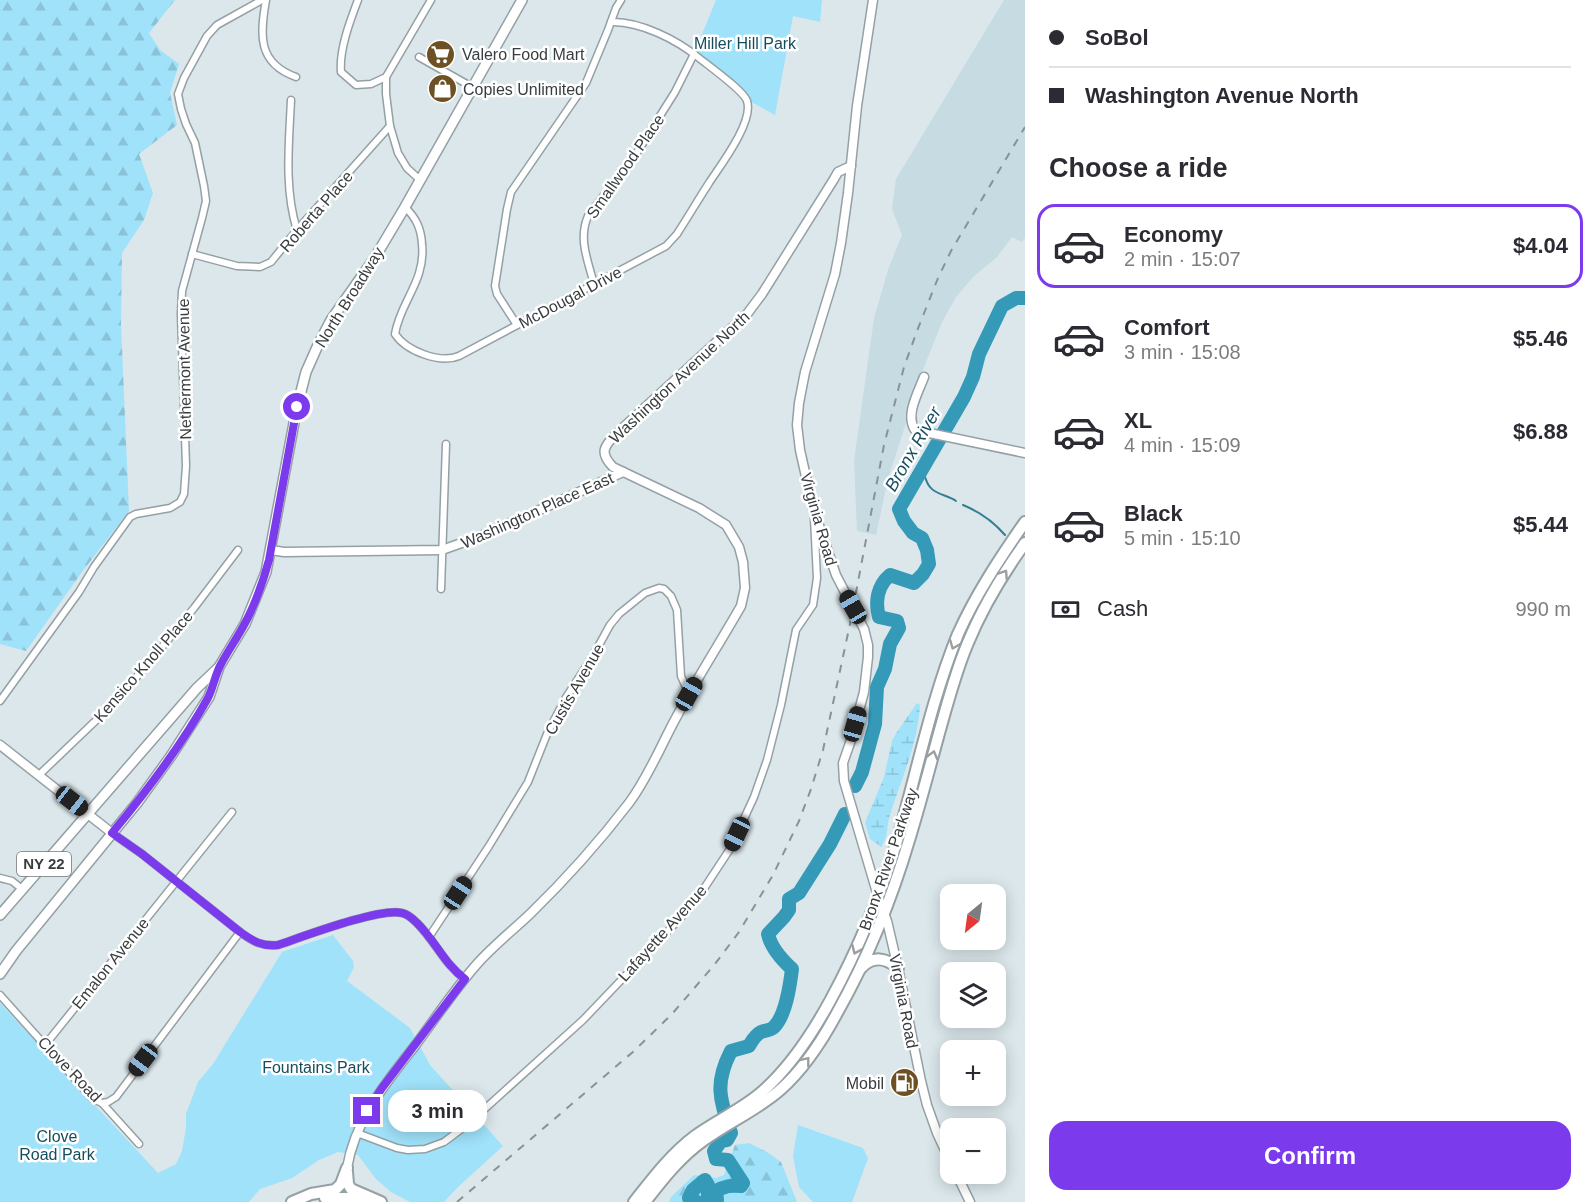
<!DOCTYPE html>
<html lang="en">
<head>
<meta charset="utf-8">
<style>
  :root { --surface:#fff; --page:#f7f7f7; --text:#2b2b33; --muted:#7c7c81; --line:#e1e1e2; --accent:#7c3aed }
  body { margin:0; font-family:Helvetica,sans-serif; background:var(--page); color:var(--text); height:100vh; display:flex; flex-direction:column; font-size:22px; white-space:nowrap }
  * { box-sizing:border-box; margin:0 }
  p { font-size:20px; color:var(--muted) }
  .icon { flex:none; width:33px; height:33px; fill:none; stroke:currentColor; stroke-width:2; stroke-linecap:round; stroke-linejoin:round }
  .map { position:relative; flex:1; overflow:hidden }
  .drawer { display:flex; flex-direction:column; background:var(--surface); width:570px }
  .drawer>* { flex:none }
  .guide { display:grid; align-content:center; height:132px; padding:0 24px; background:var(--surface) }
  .needle { width:39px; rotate:209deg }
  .buttons { position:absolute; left:940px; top:884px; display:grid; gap:12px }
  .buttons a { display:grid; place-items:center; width:66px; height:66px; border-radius:12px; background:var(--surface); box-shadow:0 3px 15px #0003; font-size:30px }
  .end { position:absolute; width:27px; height:27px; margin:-14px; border:8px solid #7c3aed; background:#fff; box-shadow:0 0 0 3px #fff }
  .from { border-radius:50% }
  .bubble { position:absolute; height:42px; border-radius:18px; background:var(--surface); box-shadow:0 3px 15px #0003; font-size:20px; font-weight:600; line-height:42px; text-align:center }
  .car { position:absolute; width:18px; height:36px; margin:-18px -9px; border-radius:8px; box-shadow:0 0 4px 2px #0007; background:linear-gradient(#222 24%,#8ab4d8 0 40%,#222 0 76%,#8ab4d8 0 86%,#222 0) }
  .guide b { display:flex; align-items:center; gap:21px; height:57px; font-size:22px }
  .guide b+b { border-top:2px solid var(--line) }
  .guide i { width:15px; height:15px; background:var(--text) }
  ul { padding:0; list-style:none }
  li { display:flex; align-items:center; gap:18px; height:84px; margin:0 12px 9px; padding:0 12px; border:3px solid transparent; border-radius:18px }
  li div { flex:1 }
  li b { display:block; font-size:22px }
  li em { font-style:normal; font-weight:600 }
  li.active { border-color:var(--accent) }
  li>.icon { width:54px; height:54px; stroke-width:1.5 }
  h2 { padding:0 24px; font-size:27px; line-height:72px }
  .pay { display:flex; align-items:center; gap:15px; height:66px; padding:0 24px; font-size:22px }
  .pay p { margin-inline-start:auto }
  .cta { display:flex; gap:12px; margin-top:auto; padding:12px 24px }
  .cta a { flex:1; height:69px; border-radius:18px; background:var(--accent); color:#fff; font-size:24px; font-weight:600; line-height:69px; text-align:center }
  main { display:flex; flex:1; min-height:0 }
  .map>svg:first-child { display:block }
</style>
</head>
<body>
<main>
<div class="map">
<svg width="1025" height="1202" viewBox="0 0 1025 1202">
  <defs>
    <pattern id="forest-firs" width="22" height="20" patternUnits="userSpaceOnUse" patternTransform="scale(1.5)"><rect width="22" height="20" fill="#9fe2fa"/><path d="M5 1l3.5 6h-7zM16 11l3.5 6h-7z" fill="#8ac3d7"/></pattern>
    <pattern id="wetland-marsh" width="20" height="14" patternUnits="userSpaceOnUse" patternTransform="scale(1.5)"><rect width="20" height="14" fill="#9fe2fa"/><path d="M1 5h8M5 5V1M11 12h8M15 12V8" fill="none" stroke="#8ac3d7"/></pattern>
  </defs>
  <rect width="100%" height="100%" fill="#dbe7eb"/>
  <polygon fill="#c7dbe3" points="1004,0 1025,0 1025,238 1022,242 1012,237 997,257 973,277 956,297 942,322 924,367 888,479 876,535 857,531 854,461 874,318 889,267 902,235 892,209 896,179"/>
  <g fill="#9fe2fa">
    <polygon points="716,0 822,0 820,22 793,16 775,115 746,99 694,54"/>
    <polygon points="333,935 353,961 354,967 347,981 410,1028 430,1065 503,1146 458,1187 444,1202 410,1202 391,1192 376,1179 358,1155 338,1152 319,1160 292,1178 260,1189 249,1202 0,1202 0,1003 158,1173 176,1164 182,1151 186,1128 186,1114 198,1082 213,1064 282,952"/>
    <polygon points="798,1125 863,1148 868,1158 852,1202 813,1202 799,1187 793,1156"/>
  </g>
  <g fill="url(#forest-firs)">
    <polygon points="0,0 175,0 149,33 160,50 179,64 170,93 177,125 139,154 153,193 144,220 122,253 121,324 129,511 82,572 26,651 0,644"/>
    <polygon points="749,1143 767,1152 781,1162 797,1202 669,1202 671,1197 694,1175 716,1178 724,1175 735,1145"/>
  </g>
  <path fill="url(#wetland-marsh)" d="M917,703L920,705C918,744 901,779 890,815C886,827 889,836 881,847L870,839L865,823L884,777L892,741L897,732Z"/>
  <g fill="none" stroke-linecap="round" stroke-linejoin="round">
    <g stroke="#367e94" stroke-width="2">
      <path d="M922,470C925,475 926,483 930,487C936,495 948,495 956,501"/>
      <path d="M963,505C980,512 993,521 1005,535"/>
    </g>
    <g stroke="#359ab8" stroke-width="14">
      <path d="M855,786L862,772L875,724L877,687L885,669L890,644L899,628L897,621L879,617C875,602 877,586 890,575L914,583L923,574L929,564L927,550L922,538L913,533L904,521L899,509L964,397L973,377L979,354L1002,306L1016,298H1025"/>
      <path d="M697,1202L689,1198L693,1190L705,1180L708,1185V1201L717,1200L716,1191C725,1186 731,1185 741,1186L743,1183L728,1160L716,1159L714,1151L721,1141L727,1140L731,1133C720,1099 714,1084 731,1051L749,1046C752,1041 755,1035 761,1032C765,1030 770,1031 774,1027C786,1015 790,985 792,969C781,959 771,948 768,934L784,917L789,910V899L799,893L830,844L845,814"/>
    </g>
    <defs>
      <g id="street">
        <path d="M266,0C260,34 257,63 296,77"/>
        <path d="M358,0C350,21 339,50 341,72L356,85L371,84L386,77"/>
        <polyline points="419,57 472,87"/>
        <path d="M291,100C289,143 284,189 297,230"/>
        <polyline points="419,179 407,168 398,153 390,126 386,94 386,77 431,0"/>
        <path d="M405,207C416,218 421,228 422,244C426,281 400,302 395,334C406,351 440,364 459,356L666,246L677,234C688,217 698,200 709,183C720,166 754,122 747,101C744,91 709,66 699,58C677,40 640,21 611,22"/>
        <polyline points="192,254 237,266 260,267 271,262 297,230 390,126"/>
        <path d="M594,284C588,261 578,239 588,216L638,151L675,92L694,54"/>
        <polyline points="517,325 497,294 495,286 507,209 511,192 586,83 608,30 616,8 621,0"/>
        <polyline points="441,589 446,444"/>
        <polyline points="0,701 79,592 94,567 130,517 136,514 170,508 180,502 184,494 186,466 181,314 182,291 202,218 206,201 204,186 195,143 186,124 181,109 178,94 184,78 207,36 217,25 262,0"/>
        <polyline points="39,775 110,707 148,664 194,608 238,550"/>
        <path d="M112,833L142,854L240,932C252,941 262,947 278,945C302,937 381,907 402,913C408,914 413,919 417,923C435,941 445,965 465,979"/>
        <polyline points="0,878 12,881 22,889"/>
        <polyline points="429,937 489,846 528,782 547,734 565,699 593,656 610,625 619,614 645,593 659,588 664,589 671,596 677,610 681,676 689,694"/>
        <polyline points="0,995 93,1099 102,1103 139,1144"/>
        <polyline points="45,1045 232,812"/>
        <polyline points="102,1103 108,1102 116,1097 240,932"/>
        <polyline points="357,1133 397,1148 408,1150 425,1149 444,1142 468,1124 583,1020 647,953 687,911 701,893 730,849 754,797 767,760 781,705 796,630 813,605 817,578 814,518"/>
      </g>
      <g id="secondary">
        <polyline points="873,0 857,106 848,193 841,243 835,274 805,372 799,403 797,425 800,450 813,508 836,575 864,629 868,645 868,657 864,692 851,740 843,763 844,781 878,896 887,921 898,968 921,1081 927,1105 937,1133 951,1163"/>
        <path d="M924,377C918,393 905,415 915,430L1025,453"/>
        <polyline points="271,550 284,552 442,550 478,537 535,512 623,472"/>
        <polyline points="0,745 112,833"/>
        <path d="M347,1168C355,1120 385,1084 414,1047C435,1019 454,990 477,964C493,946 512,931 530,914C565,880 599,842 629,803C649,776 661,745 677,716C697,678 720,643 741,606L745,588L743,562L739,547L726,525L699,508L613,467C599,453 604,446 616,434L747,314L762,294L834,179L838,172L851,166"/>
        <polyline points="956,1173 970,1202"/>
      </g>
      <g id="primary">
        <polyline points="0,915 197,688 217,669"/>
        <polyline points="0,974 16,951 137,803 171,756 209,697 219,667 245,624 266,572 297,407 306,372 318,345 331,320 374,259 405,207 522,0"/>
      </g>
      <g id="highway">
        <path d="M861,968C873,955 886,958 898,968"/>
        <polyline points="347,1172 348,1184 351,1189 381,1202"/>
        <polyline points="325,1198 348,1198 372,1202"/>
        <polyline points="292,1202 311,1194 335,1190 341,1184 347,1168"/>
        <path d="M634,1202C653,1178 671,1154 695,1136C717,1120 743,1109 763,1091C791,1066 812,1034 830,1001C859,948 882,891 899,834C918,767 932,698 958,634C976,594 1000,558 1025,522"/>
        <path d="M645,1202C663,1179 680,1157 704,1140C729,1122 757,1110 780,1090C804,1069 822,1041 837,1013C868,958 892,898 910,837C922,798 932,758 943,719C950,694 957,669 967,645C982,608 1002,575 1025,543"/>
      </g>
    </defs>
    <use href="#street" stroke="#95a0a5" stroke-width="9"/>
    <use href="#secondary" stroke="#95a0a5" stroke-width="11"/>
    <use href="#primary" stroke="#95a0a5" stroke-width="12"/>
    <use href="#highway" stroke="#95a0a5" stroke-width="14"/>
    <use href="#street" stroke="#fff" stroke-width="6"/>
    <use href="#secondary" stroke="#fff" stroke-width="8"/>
    <use href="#primary" stroke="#fff" stroke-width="9"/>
    <use href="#highway" stroke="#fff" stroke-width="10"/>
    <polyline stroke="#899295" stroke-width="2" stroke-dasharray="8 8" stroke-linecap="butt" points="457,1202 634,1051 672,1014 715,964 739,932 773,875 799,821 811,789 823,750 850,624 884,445 904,367 917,331 938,278 951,251 1025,127"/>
  </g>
  <defs><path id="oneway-chevron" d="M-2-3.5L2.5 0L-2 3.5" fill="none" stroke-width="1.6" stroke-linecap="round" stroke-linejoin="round" transform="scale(1.5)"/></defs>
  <g stroke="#9c9e9f">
    <use href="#oneway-chevron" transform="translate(1004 574) rotate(-57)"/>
    <use href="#oneway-chevron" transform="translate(954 645) rotate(112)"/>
    <use href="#oneway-chevron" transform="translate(933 755) rotate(-75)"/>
    <use href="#oneway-chevron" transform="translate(856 950) rotate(114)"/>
    <use href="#oneway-chevron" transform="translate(806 1061) rotate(-52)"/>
  </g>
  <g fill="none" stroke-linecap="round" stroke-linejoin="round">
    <path stroke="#7c3aed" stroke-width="8" d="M297,407L269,560C263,582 255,605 244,625C237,638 228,651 221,664C215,675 213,688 208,698C181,746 147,791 112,833L142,854L240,932C253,941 262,947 278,945C302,937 381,907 402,913C408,914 413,919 417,923C435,940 445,965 465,979L382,1088L367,1111"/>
  </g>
  <defs>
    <symbol id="supermarket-disc" viewBox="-11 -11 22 22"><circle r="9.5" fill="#6d5023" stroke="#fff"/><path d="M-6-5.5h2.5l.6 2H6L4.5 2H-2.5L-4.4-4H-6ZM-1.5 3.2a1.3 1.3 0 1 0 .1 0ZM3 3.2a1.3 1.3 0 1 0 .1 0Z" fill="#fff"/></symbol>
    <symbol id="shop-disc" viewBox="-11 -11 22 22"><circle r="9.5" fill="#6d5023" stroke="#fff"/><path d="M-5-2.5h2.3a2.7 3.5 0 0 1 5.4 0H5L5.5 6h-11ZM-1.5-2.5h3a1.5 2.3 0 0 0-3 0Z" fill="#fff"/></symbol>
    <symbol id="fuel-disc" viewBox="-11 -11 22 22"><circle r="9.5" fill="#6d5023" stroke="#fff"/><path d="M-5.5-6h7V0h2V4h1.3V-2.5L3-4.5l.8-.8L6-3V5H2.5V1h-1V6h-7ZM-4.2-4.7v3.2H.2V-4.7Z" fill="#fff"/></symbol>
  </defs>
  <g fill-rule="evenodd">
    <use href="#supermarket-disc" x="424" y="38" width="33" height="33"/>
    <use href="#shop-disc" x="426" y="72" width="33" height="33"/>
    <use href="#fuel-disc" x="888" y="1066" width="33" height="33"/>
  </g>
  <g text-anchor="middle" stroke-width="5" stroke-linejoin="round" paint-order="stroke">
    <rect fill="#fff" stroke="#747779" stroke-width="1.5" x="17" y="852" width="54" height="24" rx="4.5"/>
    <g font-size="15" font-weight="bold" fill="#383d3f">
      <text x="44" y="869">NY 22</text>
    </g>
    <g font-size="16" fill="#164d5e" stroke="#fff">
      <text x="745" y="49">Miller Hill Park</text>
      <text x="316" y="1073">Fountains Park</text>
      <text x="57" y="1142">Clove<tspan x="57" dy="18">Road Park</tspan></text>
    </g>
    <g font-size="16" fill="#383d3f" stroke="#fff" text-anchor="start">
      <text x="462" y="60">Valero Food Mart</text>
      <text x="463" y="95">Copies Unlimited</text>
      <text x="884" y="1089" text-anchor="end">Mobil</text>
    </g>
    <g font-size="16" fill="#383d3f" stroke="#fff">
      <text transform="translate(625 166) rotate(-55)" y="6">Smallwood Place</text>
      <text transform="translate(316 211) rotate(-49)" y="6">Roberta Place</text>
      <text transform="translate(349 297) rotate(-58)" y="6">North Broadway</text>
      <text transform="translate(570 297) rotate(-28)" y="6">McDougal Drive</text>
      <text transform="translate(184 369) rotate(-91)" y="6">Nethermont Avenue</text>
      <text transform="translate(679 377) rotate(-43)" y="6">Washington Avenue North</text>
      <text transform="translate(537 510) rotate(-24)" y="6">Washington Place East</text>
      <text transform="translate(819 519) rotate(74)" y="6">Virginia Road</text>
      <text transform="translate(143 666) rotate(-49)" y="6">Kensico Knoll Place</text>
      <text transform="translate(574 689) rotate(-60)" y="6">Custis Avenue</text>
      <text transform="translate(888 859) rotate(-71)" y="6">Bronx River Parkway</text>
      <text transform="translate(662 933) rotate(-48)" y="6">Lafayette Avenue</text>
      <text transform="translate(110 963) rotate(-51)" y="6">Emalon Avenue</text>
      <text transform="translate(904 1001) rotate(79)" y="6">Virginia Road</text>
      <text transform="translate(70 1069) rotate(46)" y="6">Clove Road</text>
    </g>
    <g font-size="18" font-style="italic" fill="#195060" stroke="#fff">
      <text transform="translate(913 449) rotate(-60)" y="6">Bronx River</text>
    </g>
  </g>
</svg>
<div class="buttons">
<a><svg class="needle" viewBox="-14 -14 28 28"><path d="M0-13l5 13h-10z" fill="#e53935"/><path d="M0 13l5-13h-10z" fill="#7c7c81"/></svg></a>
<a><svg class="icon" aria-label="layers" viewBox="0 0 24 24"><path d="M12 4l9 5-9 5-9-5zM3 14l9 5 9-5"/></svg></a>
<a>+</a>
<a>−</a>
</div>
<i class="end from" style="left:297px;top:407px"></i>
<i class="end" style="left:367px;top:1111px"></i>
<div class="bubble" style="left:388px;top:1090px;width:99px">3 min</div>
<i class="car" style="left:853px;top:607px;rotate:330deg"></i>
<i class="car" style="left:689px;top:694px;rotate:29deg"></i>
<i class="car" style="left:855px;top:724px;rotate:16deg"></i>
<i class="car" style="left:72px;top:801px;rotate:128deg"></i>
<i class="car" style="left:737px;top:834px;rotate:205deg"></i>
<i class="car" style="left:458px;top:893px;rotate:33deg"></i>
<i class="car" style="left:143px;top:1060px;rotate:217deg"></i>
</div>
<section class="drawer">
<div class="guide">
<b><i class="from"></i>SoBol</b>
<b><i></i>Washington Avenue North</b>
</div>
<h2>Choose a ride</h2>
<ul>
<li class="active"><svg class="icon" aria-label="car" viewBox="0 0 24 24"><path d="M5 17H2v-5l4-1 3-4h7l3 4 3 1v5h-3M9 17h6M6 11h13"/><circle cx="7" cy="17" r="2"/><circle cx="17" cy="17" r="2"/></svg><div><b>Economy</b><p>2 min · 15:07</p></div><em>$4.04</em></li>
<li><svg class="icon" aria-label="car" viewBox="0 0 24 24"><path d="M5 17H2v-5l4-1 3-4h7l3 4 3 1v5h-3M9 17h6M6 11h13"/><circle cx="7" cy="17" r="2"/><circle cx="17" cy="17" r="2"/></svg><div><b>Comfort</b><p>3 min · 15:08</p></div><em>$5.46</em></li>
<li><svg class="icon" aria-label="car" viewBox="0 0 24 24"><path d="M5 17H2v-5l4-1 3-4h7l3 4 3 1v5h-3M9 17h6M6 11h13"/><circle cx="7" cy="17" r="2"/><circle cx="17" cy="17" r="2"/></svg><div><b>XL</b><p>4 min · 15:09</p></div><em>$6.88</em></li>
<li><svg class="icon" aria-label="car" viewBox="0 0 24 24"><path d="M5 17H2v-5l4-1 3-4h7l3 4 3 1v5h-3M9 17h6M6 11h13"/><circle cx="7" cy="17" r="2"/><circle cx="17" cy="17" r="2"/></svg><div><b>Black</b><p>5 min · 15:10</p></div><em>$5.44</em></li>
</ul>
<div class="pay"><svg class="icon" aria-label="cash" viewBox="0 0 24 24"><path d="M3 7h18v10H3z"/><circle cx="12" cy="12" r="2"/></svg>Cash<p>990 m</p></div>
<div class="cta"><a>Confirm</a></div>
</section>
</main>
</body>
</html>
